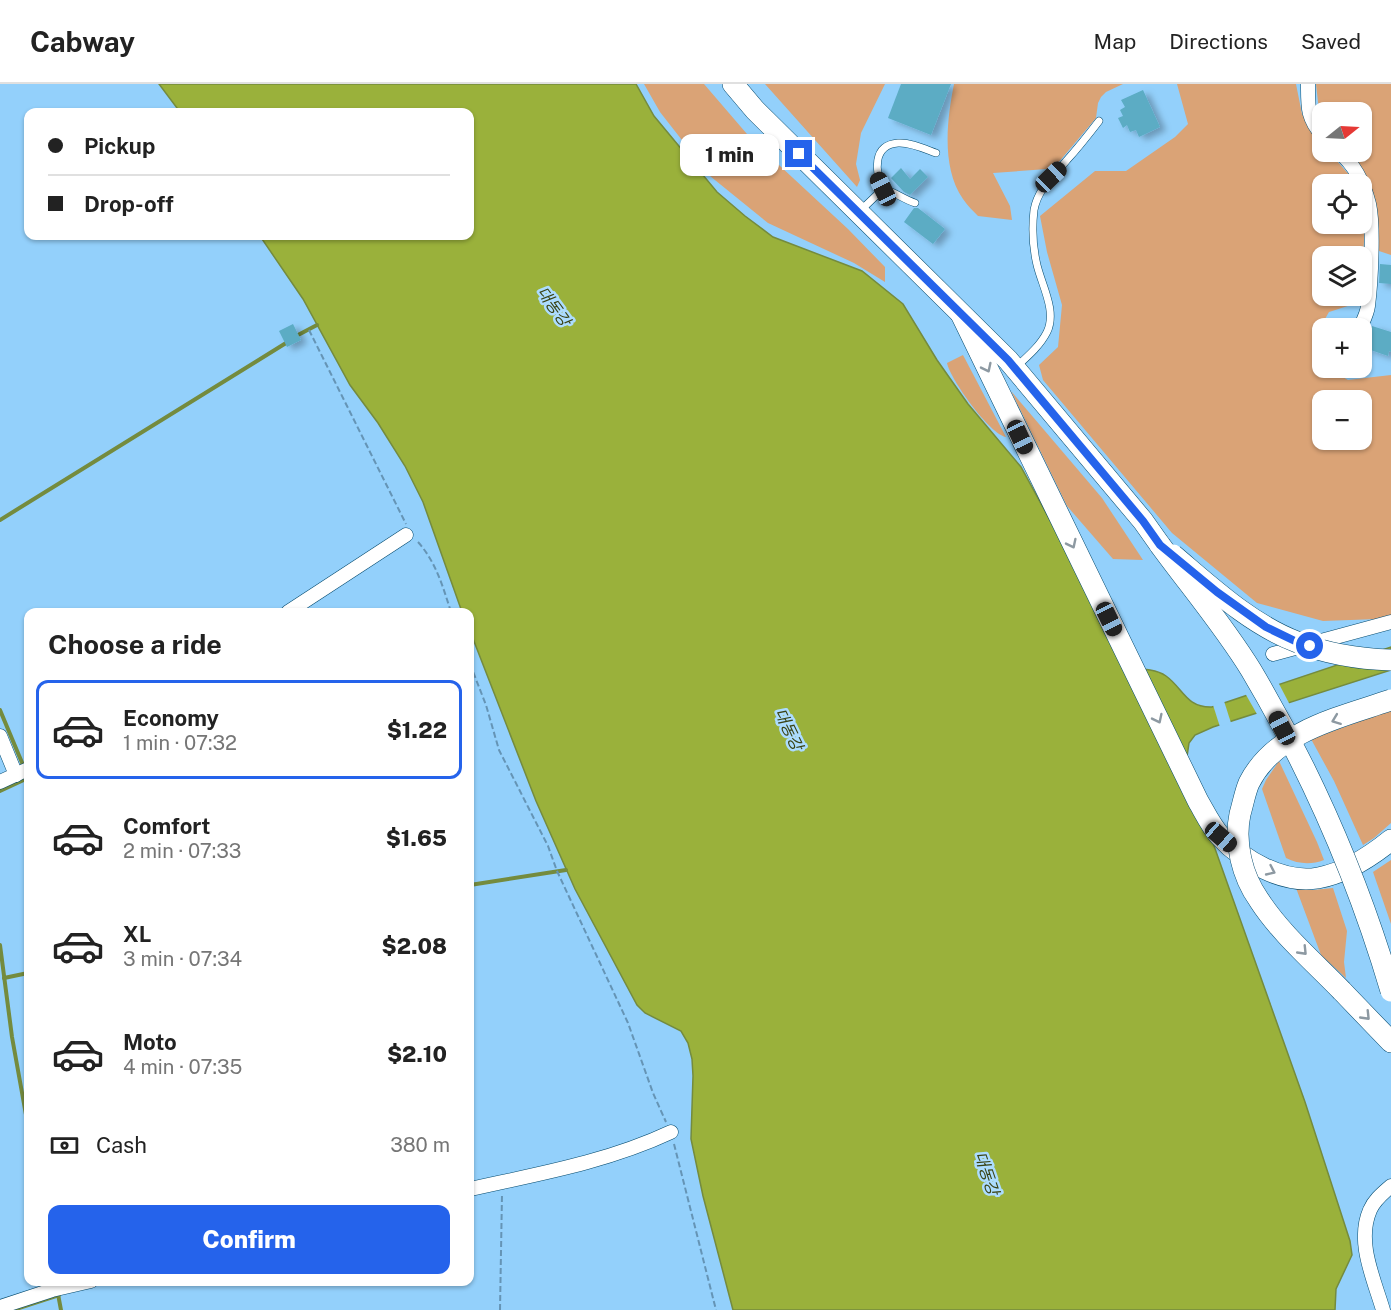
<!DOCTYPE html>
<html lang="en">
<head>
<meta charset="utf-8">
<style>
  :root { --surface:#fff; --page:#f6f6f6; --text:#222; --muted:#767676; --line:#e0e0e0; --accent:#2563eb }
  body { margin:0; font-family:"Public Sans","Noto Sans KR",sans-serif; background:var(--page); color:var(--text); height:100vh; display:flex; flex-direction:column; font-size:22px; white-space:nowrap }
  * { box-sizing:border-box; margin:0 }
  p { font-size:20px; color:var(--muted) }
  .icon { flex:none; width:33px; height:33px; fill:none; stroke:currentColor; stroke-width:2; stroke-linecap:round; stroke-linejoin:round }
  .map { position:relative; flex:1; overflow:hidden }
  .panel { position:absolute; left:24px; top:524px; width:450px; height:678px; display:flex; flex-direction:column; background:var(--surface); border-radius:12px; box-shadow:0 2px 4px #0004 }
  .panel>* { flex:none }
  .top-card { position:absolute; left:24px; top:24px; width:450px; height:132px; border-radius:12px; box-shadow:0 2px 4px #0004; display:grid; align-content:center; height:132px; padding:0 24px; background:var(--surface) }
  .needle { width:39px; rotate:72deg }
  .controls { position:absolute; left:1312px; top:18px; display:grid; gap:12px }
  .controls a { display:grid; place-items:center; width:60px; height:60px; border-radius:12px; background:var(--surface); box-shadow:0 2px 4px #0004; font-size:30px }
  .end { position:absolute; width:27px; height:27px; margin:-14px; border:8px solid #2563eb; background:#fff; box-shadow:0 0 0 3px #fff }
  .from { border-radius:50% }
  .bubble { position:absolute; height:42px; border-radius:12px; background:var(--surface); box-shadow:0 2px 4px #0004; font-size:20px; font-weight:800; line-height:42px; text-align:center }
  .car { position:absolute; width:18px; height:36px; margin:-18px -9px; border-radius:8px; box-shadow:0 0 4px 2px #0007; background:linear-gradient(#222 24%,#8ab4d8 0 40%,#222 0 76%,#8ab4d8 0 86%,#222 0) }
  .top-card b { display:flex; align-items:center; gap:21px; height:57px; font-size:22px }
  .top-card b+b { border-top:2px solid var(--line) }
  .top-card i { width:15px; height:15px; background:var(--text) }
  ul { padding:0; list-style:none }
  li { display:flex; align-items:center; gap:18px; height:99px; margin:0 12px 9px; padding:0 12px; border:3px solid transparent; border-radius:12px }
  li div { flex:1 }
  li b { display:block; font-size:22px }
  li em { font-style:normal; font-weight:800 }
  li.active { border-color:var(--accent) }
  li>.icon { width:54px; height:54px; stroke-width:1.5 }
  h2 { padding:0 24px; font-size:27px; line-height:72px }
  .pay { display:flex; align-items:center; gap:15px; height:66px; padding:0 24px; font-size:22px }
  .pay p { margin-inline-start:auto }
  .primary-button { display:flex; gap:12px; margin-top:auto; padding:12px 24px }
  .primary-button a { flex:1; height:69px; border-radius:12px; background:var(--accent); color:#fff; font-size:24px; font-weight:800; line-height:69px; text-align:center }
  header { display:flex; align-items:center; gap:36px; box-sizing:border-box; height:84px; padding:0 30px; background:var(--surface); border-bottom:2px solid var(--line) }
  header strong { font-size:28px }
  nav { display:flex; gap:33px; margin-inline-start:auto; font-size:21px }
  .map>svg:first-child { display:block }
</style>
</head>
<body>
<header>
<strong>Cabway</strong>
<nav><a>Map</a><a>Directions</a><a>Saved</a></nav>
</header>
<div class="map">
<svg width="1391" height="1226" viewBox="0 0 1391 1226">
  <defs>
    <filter id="shadow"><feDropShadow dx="6" dy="3.5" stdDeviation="3" flood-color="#0004"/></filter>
  </defs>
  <rect width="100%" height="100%" fill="#93d0fb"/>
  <g fill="#daa376" fill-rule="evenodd">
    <polygon points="644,0 704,0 753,57 848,145 885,183 885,198 854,179 768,139 710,92 660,28"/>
    <polygon points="765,0 885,0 861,49 856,80 860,96 857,103"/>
    <path d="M954,0H1123L1106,8L1101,13L1098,19L1096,34L1058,79L1047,85L993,89L1010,122L1012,136L978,132C973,127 967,121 963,115C941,83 947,35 954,0Z"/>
    <path d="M1177,0H1296L1302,30L1323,61V68H1329L1352,94L1354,100H1323V140H1362V129L1365,142L1362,188V172H1323V212H1357L1354,220L1329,228L1318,247L1323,271V284H1328L1348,296L1391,291V531L1378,535L1323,537L1257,519L1172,449L1043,296L1039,281L1058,263L1062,221L1047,168L1040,132L1095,87H1126L1175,53L1188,40ZM1323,316H1362V356H1323Z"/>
    <polygon points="1316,0 1391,0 1391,171 1376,166 1348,68 1362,68 1362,28 1323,28 1323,42 1318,18"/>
    <path d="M963,271L1006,353C990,351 950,295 947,279Z"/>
    <polygon points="1011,307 1102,414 1143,476 1113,475 1067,422"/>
    <polygon points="1391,626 1391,739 1374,754 1363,761 1334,697 1311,655"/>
    <path d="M1279,677L1317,758L1324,776C1311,781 1298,780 1286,774L1262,705L1266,696Z"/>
    <polygon points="1391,776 1391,840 1373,788"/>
    <polygon points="1296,804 1313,806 1333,804 1347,847 1344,878 1346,894 1321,871"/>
  </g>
  <path fill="#9ab13b" stroke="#748b3e" stroke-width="1.5" d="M159,0H636L654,32L717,108L745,132L773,153L862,187L903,220L937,276L968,320L1021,383L1064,462L1124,584C1137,585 1155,584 1166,592C1183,604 1186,624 1212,623L1391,563V586L1213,643L1195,651L1189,659L1183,700L1213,759L1305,1018L1350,1157L1352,1171L1336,1205L1335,1226H733L703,1112L691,1055L693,992L692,975L688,959L681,947L645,929L637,921L575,805L536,717L470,547V528H462L423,418L405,382L378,339L350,301L303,215L260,152H470V28H180Z"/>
  <g fill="#93d0fb">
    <polygon points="1278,598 1290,621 1258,632 1245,609"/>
    <polygon points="1224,617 1231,639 1220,643 1213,621"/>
  </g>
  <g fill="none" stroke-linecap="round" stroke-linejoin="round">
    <g stroke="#748b3e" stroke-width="4">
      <polyline points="298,251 317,241"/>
      <polyline points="0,436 286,259"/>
      <polyline points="0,626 28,693"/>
      <polyline points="0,707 28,694"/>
      <polyline points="470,801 566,786"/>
      <polyline points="0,861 12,953 28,1042"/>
      <polyline points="4,894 28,889"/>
      <polyline points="58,1210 61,1226"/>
      <polyline points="13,1226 59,1211"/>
    </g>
  </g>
  <g fill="#5bacc4" filter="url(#shadow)">
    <polygon points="901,0 951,0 931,51 888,34"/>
    <polygon points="1143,6 1160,43 1139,53 1136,46 1130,48 1127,41 1123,44 1118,34 1123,32 1120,26 1125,23 1121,16"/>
    <polygon points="901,84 910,95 920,85 928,93 910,111 904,108 891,94"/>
    <polygon points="914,124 918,124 945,145 933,160 904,138"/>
    <polygon points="1380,180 1391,181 1391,200 1379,199"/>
    <polygon points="293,240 301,256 287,263 279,247"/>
    <polygon points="1372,242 1391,248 1391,268 1389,267 1388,272 1365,264"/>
  </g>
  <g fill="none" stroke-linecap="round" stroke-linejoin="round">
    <defs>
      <g id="service">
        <path d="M915,119C903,115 895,108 883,105C875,88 872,61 898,59C910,58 925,65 936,69"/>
        <polyline points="860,127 883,105"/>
        <path d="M1016,283C1027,273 1040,262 1047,248C1057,227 1042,202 1037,181C1033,164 1032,143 1034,126C1038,104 1054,92 1067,76C1078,64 1089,50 1099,37"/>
      </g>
      <g id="minor">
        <path d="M1308,0C1308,23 1307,34 1323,52"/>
        <path d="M1339,68C1355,81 1364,100 1369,120C1374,142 1371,198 1368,222C1367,230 1363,237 1360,244"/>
        <polyline points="288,528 406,451"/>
        <polyline points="1273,570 1391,538"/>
        <polyline points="0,652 16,691"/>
        <polyline points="0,698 28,685"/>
        <path d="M470,1105C538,1090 607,1078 671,1048"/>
        <polyline points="0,1223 52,1206 91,1197"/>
        <path d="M1383,1226C1374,1195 1356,1158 1370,1126C1374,1116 1383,1109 1391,1102"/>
      </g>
      <g id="primary">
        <path d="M962,232L1198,717C1205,729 1211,742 1220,752C1243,777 1283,800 1318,794C1346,789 1370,773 1391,756"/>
        <polyline points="1342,907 1391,958"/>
      </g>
      <polyline id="trunk" points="733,0 755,26 1008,276 1143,437 1160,461"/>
    </defs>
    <use href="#service" stroke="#044a6e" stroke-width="8"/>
    <use href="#minor" stroke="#044a6e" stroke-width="15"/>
    <use href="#primary" stroke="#044a6e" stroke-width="22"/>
    <use href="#trunk" stroke="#044a6e" stroke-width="22"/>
    <g stroke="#6594b5" stroke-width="2" stroke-dasharray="6 3" stroke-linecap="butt">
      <polyline points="309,246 406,440"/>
      <path d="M418,458C436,478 443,503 451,528"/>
      <polyline points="470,580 486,621 499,666 548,762 557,787 628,939 653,1009 666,1038"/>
      <polyline points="674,1060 716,1226"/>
      <polyline points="500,1226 502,1110"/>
    </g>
    <use href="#service" stroke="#fff" stroke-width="7"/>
    <use href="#minor" stroke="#fff" stroke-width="14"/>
    <use href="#primary" stroke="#fff" stroke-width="21"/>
    <use href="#trunk" stroke="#fff" stroke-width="21"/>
    <defs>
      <g id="primary-bridge">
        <path d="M1173,471C1211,503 1250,540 1297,558C1327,570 1359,575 1391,576"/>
        <path d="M1342,907C1314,878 1281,850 1259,816C1242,792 1234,759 1240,730C1243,720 1245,708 1249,699C1275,647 1341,633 1391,616"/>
      </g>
      <path id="trunk-bridge" d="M1160,461C1190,502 1224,542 1251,586C1311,687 1358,795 1391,907"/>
    </defs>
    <use href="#primary-bridge" stroke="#044a6e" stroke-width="22" stroke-linecap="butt"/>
    <use href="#trunk-bridge" stroke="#044a6e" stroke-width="22" stroke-linecap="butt"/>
    <use href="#primary-bridge" stroke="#fff" stroke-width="21"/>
    <use href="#trunk-bridge" stroke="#fff" stroke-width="21"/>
  </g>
  <defs><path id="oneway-chevron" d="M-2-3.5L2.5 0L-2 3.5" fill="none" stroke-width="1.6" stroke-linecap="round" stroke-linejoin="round" transform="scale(1.5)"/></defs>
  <g stroke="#8d99a2">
    <use href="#oneway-chevron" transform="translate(987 284) rotate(64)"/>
    <use href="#oneway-chevron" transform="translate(1072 460) rotate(64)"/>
    <use href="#oneway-chevron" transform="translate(1158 635) rotate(64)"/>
    <use href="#oneway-chevron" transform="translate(1336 636) rotate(159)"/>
    <use href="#oneway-chevron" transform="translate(1271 787) rotate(25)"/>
    <use href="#oneway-chevron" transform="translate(1303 867) rotate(46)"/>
    <use href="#oneway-chevron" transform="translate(1366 932) rotate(46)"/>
  </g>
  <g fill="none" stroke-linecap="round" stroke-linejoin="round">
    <polyline stroke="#2563eb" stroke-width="8" points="799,70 1008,276 1143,437 1160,461 1217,508 1266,543 1297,558 1310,562"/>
  </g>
  <g text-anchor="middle" stroke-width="5" stroke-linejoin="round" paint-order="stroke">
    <g font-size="16" font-style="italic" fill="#394213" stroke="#acdcff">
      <text transform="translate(554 222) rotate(54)" y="6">대동강</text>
      <text transform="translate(789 645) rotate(64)" y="6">대동강</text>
      <text transform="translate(987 1089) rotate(71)" y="6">대동강</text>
    </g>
  </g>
</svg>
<div class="controls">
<a><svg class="needle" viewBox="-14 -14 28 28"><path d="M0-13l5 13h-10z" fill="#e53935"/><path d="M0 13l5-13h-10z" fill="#767676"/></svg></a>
<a><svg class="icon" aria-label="locate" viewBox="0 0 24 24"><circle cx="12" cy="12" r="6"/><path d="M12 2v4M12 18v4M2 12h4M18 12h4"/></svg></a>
<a><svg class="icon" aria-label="layers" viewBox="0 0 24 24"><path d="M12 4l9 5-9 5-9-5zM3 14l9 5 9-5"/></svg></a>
<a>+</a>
<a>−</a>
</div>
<i class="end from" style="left:1310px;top:562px"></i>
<i class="end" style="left:799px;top:70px"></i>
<div class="bubble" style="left:680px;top:50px;width:99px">1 min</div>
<i class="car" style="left:1051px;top:93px;rotate:46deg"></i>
<i class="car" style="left:883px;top:105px;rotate:334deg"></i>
<i class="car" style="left:1020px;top:353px;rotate:155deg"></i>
<i class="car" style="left:1109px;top:535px;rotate:154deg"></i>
<i class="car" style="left:1282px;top:644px;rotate:332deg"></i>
<i class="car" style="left:1221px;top:753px;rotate:131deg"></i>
<div class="top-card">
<b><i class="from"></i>Pickup</b>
<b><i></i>Drop-off</b>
</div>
<section class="panel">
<h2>Choose a ride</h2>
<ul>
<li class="active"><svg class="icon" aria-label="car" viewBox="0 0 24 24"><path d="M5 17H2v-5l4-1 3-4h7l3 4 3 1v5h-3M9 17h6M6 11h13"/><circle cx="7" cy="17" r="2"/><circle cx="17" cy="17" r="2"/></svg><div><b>Economy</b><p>1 min · 07:32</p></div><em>$1.22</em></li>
<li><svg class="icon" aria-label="car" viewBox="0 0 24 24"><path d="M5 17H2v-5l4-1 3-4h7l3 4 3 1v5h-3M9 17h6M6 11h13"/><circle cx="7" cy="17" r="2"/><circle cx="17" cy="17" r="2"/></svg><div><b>Comfort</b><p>2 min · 07:33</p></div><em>$1.65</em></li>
<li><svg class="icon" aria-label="car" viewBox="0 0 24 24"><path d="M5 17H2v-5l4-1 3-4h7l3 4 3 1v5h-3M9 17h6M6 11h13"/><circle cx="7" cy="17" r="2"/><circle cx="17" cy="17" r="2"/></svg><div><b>XL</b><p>3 min · 07:34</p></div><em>$2.08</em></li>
<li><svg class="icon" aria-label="car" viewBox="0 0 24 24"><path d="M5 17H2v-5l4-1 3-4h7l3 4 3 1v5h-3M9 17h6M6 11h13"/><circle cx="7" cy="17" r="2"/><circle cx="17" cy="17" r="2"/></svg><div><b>Moto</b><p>4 min · 07:35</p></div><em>$2.10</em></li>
</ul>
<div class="pay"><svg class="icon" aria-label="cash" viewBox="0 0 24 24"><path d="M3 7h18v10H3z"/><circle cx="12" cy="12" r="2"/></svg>Cash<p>380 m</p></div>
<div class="primary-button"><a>Confirm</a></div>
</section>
</div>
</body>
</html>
